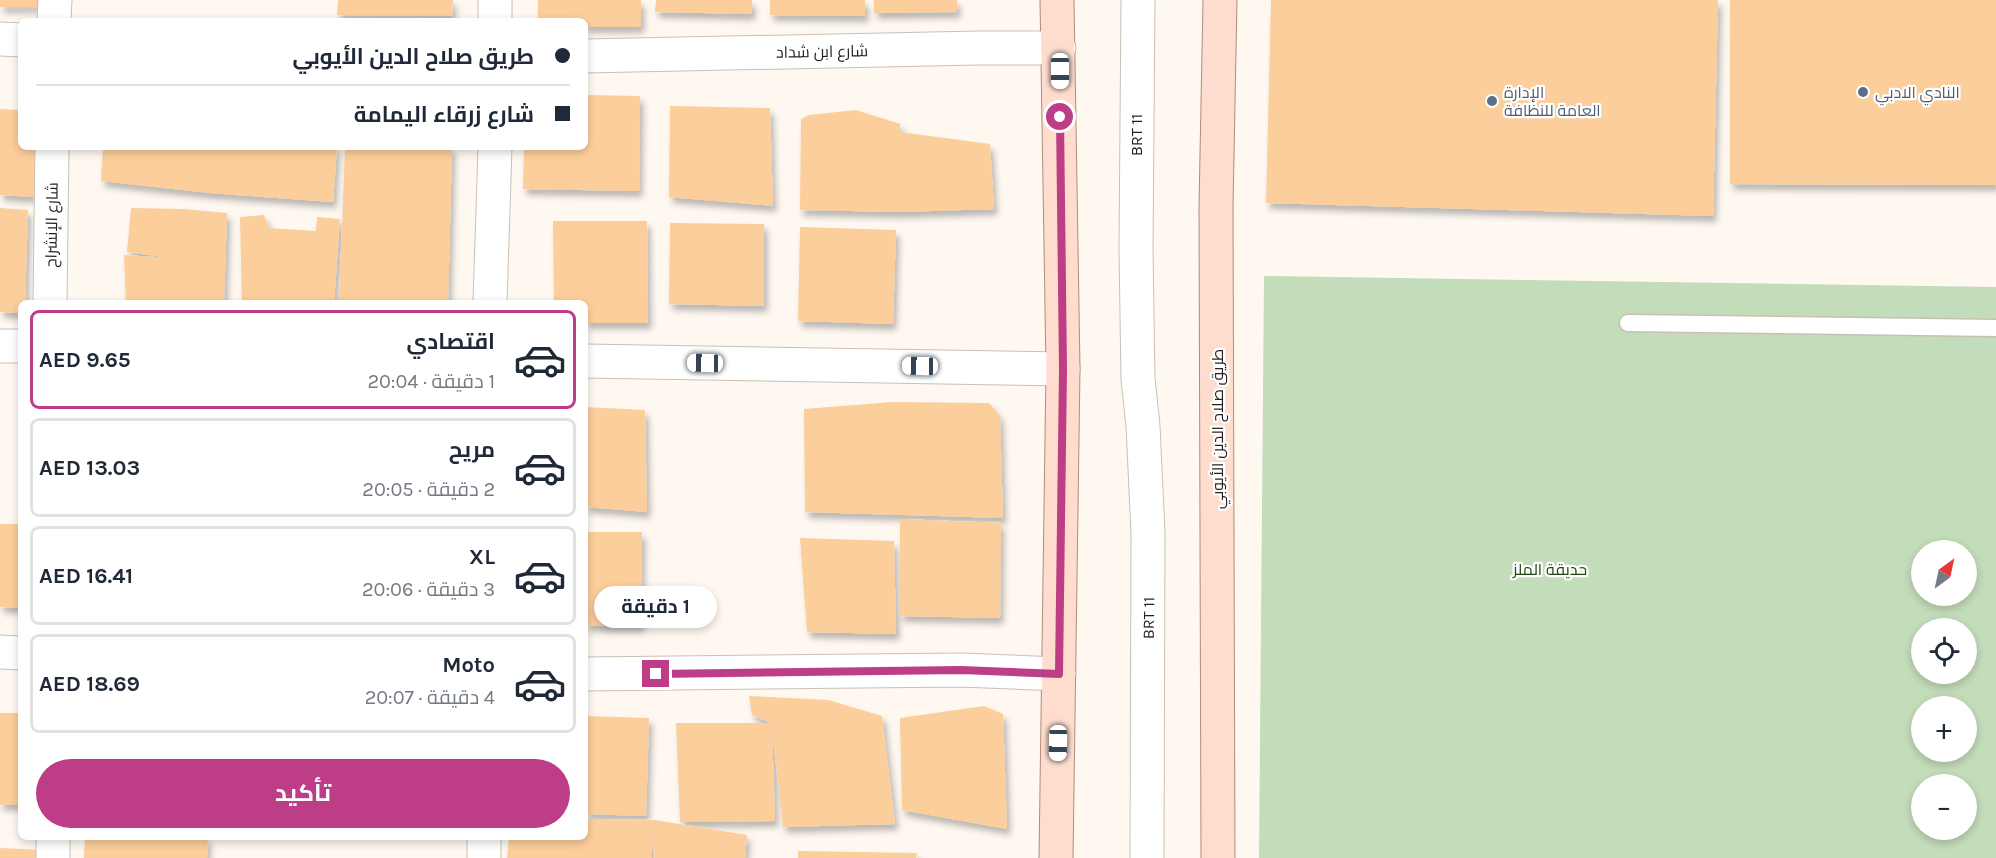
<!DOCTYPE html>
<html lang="ar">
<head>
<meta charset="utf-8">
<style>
  :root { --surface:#fff; --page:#f2f2f3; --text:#1f2937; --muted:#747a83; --line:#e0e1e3; --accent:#be3d87 }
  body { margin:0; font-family:Karla,Cairo,sans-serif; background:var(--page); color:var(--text); direction:rtl; height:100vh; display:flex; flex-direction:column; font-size:22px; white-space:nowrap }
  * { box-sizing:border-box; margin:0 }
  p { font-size:20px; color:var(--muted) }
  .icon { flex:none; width:33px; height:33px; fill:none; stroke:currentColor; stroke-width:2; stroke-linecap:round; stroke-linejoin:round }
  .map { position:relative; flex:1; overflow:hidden; direction:ltr }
  .details { position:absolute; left:18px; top:300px; width:570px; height:540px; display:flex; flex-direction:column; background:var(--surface); border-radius:9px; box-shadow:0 3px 9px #0003; direction:rtl }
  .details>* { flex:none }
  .top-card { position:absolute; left:18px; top:18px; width:570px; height:132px; border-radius:9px; box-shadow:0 3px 9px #0003; direction:rtl; display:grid; align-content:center; height:132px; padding:0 18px; background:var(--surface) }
  .needle { width:39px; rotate:33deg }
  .controls { position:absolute; left:1911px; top:540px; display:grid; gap:12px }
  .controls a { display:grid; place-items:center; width:66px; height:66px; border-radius:50%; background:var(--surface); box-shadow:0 3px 9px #0003; font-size:30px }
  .end { position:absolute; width:27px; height:27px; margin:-14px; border:8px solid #be3d87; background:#fff; box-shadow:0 0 0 3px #fff }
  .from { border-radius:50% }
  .bubble { position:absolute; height:42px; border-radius:21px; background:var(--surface); box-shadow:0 3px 9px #0003; font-size:20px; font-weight:700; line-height:42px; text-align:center; direction:rtl }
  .car { position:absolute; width:18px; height:36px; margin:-18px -9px; border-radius:8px; box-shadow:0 0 4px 2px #0007; background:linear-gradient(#fff 24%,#345 0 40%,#fff 0 76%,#345 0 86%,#fff 0) }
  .top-card b { display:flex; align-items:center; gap:21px; height:57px; font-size:22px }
  .top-card b+b { border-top:2px solid var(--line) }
  .top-card i { width:15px; height:15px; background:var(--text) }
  ul { padding:10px 0 0; list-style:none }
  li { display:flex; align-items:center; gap:18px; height:99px; margin:0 12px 9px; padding:0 6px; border:3px solid var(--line); border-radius:9px }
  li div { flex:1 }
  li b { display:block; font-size:22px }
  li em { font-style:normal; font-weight:700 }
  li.current { border-color:var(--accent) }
  li>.icon { width:54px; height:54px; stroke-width:1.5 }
  .action { display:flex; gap:12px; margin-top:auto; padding:12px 18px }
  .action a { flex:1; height:69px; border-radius:36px; background:var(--accent); color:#fff; font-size:24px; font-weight:700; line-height:69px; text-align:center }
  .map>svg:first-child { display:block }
</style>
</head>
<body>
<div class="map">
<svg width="1996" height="858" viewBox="0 0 1996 858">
  <defs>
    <filter id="shadow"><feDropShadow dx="3.5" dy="6" stdDeviation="3" flood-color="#0004"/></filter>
  </defs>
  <rect width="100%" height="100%" fill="#fef8f1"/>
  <path fill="#c3dcb9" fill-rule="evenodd" d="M1264,276L1996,287V858H1259ZM1922,550H1966V596H1922ZM1922,628H1966V674H1922ZM1922,706H1966V752H1922ZM1922,784H1966V830H1922Z"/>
  <g fill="#fcce9b" filter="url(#shadow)">
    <rect x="0" y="0" width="38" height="7"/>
    <polygon points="338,0 453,0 452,16 337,15"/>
    <polygon points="538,0 641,0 641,27 585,27 585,21 538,21"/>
    <polygon points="656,0 752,0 752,14 655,12"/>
    <polygon points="770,0 865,0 865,16 770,15"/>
    <polygon points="874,0 957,0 957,12 874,13"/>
    <polygon points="1271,0 1718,0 1713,216 1266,203"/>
    <polygon points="1730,0 1996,0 1996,185 1730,184"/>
    <polygon points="585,95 640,96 639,191 523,189 524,147 585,147"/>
    <polygon points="670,106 770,108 773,206 669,197"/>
    <polygon points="0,109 21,110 21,147 36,147 33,197 0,195"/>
    <polygon points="856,110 900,124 900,132 990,144 994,209 899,212 800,210 801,119 809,115"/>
    <polygon points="103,147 337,147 333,202 210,193 101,181"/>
    <polygon points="345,147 452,147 448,303 339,303"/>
    <polygon points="0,208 28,210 25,303 21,303 21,313 0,312"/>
    <polygon points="131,208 184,209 227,213 224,303 126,303 124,255 171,258 127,252"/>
    <polygon points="264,215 269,228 316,231 317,217 340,219 334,303 242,303 240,217"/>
    <polygon points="553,221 647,221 648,323 585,323 585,303 554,303"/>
    <polygon points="670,223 764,224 764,306 669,304"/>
    <polygon points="800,227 896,230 893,324 798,321"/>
    <polygon points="892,402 989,403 1000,416 1003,518 805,512 804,409"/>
    <polygon points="585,407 645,410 647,512 585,507"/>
    <polygon points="900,519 1001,523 1000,618 900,616"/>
    <polygon points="0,524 21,524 21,608 0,607"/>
    <polygon points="585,532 642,532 641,626 585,626"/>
    <polygon points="800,538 894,541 896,634 807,632"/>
    <polygon points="749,696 828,700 882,716 895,824 783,827 772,729 775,821 680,822 676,723 771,723 752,715"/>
    <polygon points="984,706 1003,714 1007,829 902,810 900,718"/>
    <polygon points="0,713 21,713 21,804 0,805"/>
    <polygon points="585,716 649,718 646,816 585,814"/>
    <polygon points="585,819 655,820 747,835 745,858 653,858 655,826 651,858 507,858 509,837 585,837"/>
    <polygon points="85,837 208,837 207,858 84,858"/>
    <polygon points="0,848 43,850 43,858 0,858"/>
    <polygon points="798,851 917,853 916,858 798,858"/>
  </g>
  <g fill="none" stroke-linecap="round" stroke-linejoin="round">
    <defs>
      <polyline id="service" points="1628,323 1996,328"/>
      <g id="minor">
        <polyline points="495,0 495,21"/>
        <polyline points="54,21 55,0"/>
        <polyline points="0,39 21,40"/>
        <polyline points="585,56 979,48 1059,48"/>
        <polyline points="50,303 52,147"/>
        <polyline points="490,303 495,147"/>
        <polyline points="0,346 21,346"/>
        <polyline points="585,361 1063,369"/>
        <polyline points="0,652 21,653"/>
        <polyline points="585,674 961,670 1059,674"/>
        <polyline points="53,858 53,837"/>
        <polyline points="484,858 484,837"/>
      </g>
      <polyline id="secondary" points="1138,0 1136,249 1138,379 1143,426 1148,533 1147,858"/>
      <g id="primary">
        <polyline points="1056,858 1063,369 1057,0"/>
        <polyline points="1218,858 1216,207 1220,0"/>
      </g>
    </defs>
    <use href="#service" stroke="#c9c0b5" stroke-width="19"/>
    <use href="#minor" stroke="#c9c0b5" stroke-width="35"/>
    <use href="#secondary" stroke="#c9c0b5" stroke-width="35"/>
    <use href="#primary" stroke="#b18c7b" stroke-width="35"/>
    <use href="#service" stroke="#fff" stroke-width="16"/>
    <use href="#minor" stroke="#fff" stroke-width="33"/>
    <use href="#secondary" stroke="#fff" stroke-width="33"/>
    <use href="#primary" stroke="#feddcf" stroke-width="33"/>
  </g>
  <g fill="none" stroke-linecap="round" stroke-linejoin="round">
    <polyline stroke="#be3d87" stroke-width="8" points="656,674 961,670 1059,674 1063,369 1060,117"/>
  </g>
  <g fill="#5c6f8a" stroke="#fff" stroke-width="2">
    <circle cx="1863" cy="92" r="6"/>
    <circle cx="1492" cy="101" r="6"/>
  </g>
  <g text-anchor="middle" stroke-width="4.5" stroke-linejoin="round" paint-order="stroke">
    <g font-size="16" fill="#231f1b" stroke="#fff">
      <text transform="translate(822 51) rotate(-1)" y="6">شارع ابن شداد</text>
      <text transform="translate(1136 135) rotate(-90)" y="6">BRT 11</text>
      <text transform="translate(51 225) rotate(-89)" y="6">شارع الإنشراح</text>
      <text transform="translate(1217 429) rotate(-90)" y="6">طريق صلاح الدين الأيوبي</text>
      <text transform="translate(1148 618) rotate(-89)" y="6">BRT 11</text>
    </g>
    <g font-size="16" fill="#4e5e75" stroke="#fff" text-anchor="start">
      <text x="1504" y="98">الإدارة<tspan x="1504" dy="18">العامة للنظافة</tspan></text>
      <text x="1875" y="98">النادي الادبي</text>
    </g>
    <g font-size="16" fill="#21450e" stroke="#fff">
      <text x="1550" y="575">حديقة الملز</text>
    </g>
  </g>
</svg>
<div class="controls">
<a><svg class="needle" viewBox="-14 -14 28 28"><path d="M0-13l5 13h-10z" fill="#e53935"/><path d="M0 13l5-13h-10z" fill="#747a83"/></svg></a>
<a><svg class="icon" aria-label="locate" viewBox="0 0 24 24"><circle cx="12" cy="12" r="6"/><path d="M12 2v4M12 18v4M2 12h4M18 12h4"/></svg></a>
<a>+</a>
<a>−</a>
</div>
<i class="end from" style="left:1060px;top:117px"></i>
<i class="end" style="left:656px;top:674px"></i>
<div class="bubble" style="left:594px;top:586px;width:123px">1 دقيقة</div>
<i class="car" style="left:1060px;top:71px;rotate:180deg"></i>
<i class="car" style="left:705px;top:363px;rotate:271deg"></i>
<i class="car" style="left:920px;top:366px;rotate:271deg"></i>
<i class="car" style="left:1058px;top:743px;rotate:181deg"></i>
<div class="top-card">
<b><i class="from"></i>طريق صلاح الدين الأيوبي</b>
<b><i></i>شارع زرقاء اليمامة</b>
</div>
<section class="details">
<ul>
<li class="current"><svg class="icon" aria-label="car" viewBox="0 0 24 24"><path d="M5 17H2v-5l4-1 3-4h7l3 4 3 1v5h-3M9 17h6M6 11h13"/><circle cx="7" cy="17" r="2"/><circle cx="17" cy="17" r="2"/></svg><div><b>اقتصادي</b><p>1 دقيقة · 20:04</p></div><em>AED 9.65</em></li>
<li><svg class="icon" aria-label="car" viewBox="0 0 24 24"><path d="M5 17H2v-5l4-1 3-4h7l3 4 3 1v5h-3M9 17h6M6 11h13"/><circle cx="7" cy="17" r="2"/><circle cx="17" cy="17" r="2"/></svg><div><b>مريح</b><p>2 دقيقة · 20:05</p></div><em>AED 13.03</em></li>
<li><svg class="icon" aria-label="car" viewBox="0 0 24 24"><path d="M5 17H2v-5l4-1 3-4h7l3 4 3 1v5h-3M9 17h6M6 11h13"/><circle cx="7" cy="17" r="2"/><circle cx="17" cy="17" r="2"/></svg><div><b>XL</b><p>3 دقيقة · 20:06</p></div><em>AED 16.41</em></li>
<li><svg class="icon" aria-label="car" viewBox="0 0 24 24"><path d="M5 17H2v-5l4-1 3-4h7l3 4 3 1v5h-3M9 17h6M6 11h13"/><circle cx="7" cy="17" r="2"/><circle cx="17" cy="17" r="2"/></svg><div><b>Moto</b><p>4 دقيقة · 20:07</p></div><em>AED 18.69</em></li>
</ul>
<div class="action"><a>تأكيد</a></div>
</section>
</div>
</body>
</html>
